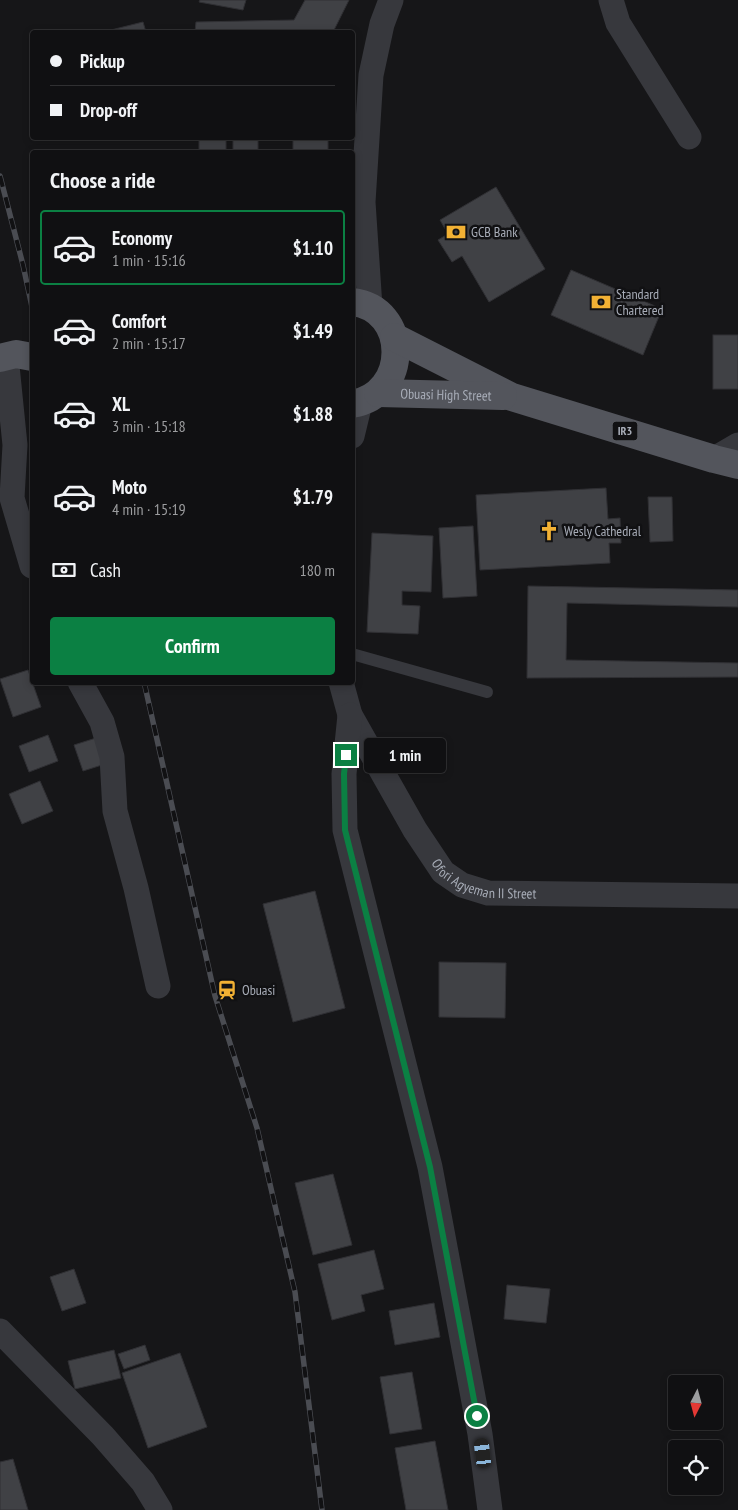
<!DOCTYPE html>
<html lang="en">
<head>
<meta charset="utf-8">
<style>
  :root { --surface:#101012; --page:#1e1e20; --text:#f1f3f6; --muted:#9c9d9f; --line:#303032; --accent:#0b8043 }
  body { margin:0; font-family:"PT Sans Narrow",sans-serif; background:var(--page); color:var(--text); height:100vh; display:flex; flex-direction:column; font-size:19px; white-space:nowrap }
  * { box-sizing:border-box; margin:0 }
  p { font-size:16px; color:var(--muted) }
  .icon { flex:none; width:28px; height:28px; fill:none; stroke:currentColor; stroke-width:2; stroke-linecap:round; stroke-linejoin:round }
  .map { position:relative; flex:1; overflow:hidden }
  .panel { position:absolute; left:30px; top:150px; width:325px; height:535px; display:flex; flex-direction:column; background:var(--surface); border-radius:5px; box-shadow:0 2px 8px #0003,0 0 0 1px var(--line) }
  .panel>* { flex:none }
  .guide { position:absolute; left:30px; top:30px; width:325px; height:110px; border-radius:5px; box-shadow:0 2px 8px #0003,0 0 0 1px var(--line); display:grid; align-content:center; height:110px; padding:0 20px; background:var(--surface) }
  .needle { width:32px; rotate:186deg }
  .buttons { position:absolute; left:668px; top:1375px; display:grid; gap:10px }
  .buttons a { display:grid; place-items:center; width:55px; height:55px; border-radius:5px; background:var(--surface); box-shadow:0 2px 8px #0003,0 0 0 1px var(--line); font-size:25px }
  .end { position:absolute; width:22px; height:22px; margin:-11px; border:6px solid #0b8043; background:#fff; box-shadow:0 0 0 2px #fff }
  .from { border-radius:50% }
  .bubble { position:absolute; height:35px; border-radius:5px; background:var(--surface); box-shadow:0 2px 8px #0003,0 0 0 1px var(--line); font-size:16px; font-weight:800; line-height:35px; text-align:center }
  .car { position:absolute; width:15px; height:30px; margin:-15px -8px; border-radius:6px; box-shadow:0 0 4px 1px #0007; background:linear-gradient(#222 24%,#8ab4d8 0 40%,#222 0 76%,#8ab4d8 0 86%,#222 0) }
  .guide b { display:flex; align-items:center; gap:18px; height:48px; font-size:19px }
  .guide b+b { border-top:1px solid var(--line) }
  .guide i { width:12px; height:12px; background:var(--text) }
  ul { padding:0; list-style:none }
  li { display:flex; align-items:center; gap:15px; height:75px; margin:0 10px 8px; padding:0 10px; border:2px solid transparent; border-radius:5px }
  li div { flex:1 }
  li b { display:block; font-size:19px }
  li em { font-style:normal; font-weight:800 }
  li.current { border-color:var(--accent) }
  li>.icon { width:45px; height:45px; stroke-width:1.5 }
  h2 { padding:0 20px; font-size:22px; line-height:60px }
  .pay { display:flex; align-items:center; gap:12px; height:55px; padding:0 20px; font-size:19px }
  .pay p { margin-inline-start:auto }
  .button { display:flex; gap:10px; margin-top:auto; padding:10px 20px }
  .button a { flex:1; height:58px; border-radius:5px; background:var(--accent); color:#fff; font-size:20px; font-weight:800; line-height:58px; text-align:center }
  .map>svg:first-child { display:block }
</style>
</head>
<body>
<div class="map">
<svg width="738" height="1510" viewBox="0 0 738 1510">
  <rect width="100%" height="100%" fill="#161618"/>
  <g fill="#404145" stroke="#303034">
    <polygon points="200,0 246,0 243,10 199,2"/>
    <polygon points="305,0 349,0 333,32 195,32 196,22 294,20"/>
    <polygon points="143,22 146,32 103,32"/>
    <rect x="199" y="138" width="27" height="14"/>
    <rect x="233" y="138" width="25" height="14"/>
    <rect x="293" y="138" width="35" height="14"/>
    <polygon points="496,187 545,269 489,302 462,256 452,262 438,240 448,234 440,220"/>
    <polygon points="571,270 662,309 643,355 551,315"/>
    <rect x="713" y="335" width="25" height="54"/>
    <polygon points="606,488 608,519 620,518 621,543 609,543 610,563 480,570 476,495"/>
    <polygon points="648,497 672,497 673,541 650,542"/>
    <polygon points="473,526 477,596 443,598 439,528"/>
    <polygon points="372,533 433,536 431,592 402,591 402,605 420,606 418,634 367,632"/>
    <polygon points="528,586 738,590 738,607 567,603 566,660 738,663 738,677 527,678"/>
    <polygon points="28,670 41,707 13,717 0,679"/>
    <polygon points="48,735 58,761 29,772 19,746"/>
    <polygon points="96,738 105,764 83,771 74,745"/>
    <polygon points="40,781 53,811 22,824 9,794"/>
    <polygon points="315,891 345,1008 293,1022 263,904"/>
    <polygon points="439,962 506,963 505,1018 439,1017"/>
    <polygon points="333,1174 352,1245 313,1255 295,1183"/>
    <polygon points="374,1250 384,1289 361,1295 365,1311 332,1320 318,1264"/>
    <polygon points="74,1269 86,1303 62,1311 50,1277"/>
    <polygon points="507,1285 550,1289 546,1323 504,1319"/>
    <polygon points="434,1303 440,1337 395,1345 389,1311"/>
    <polygon points="145,1345 150,1360 124,1369 118,1354"/>
    <polygon points="114,1350 121,1378 75,1389 68,1361"/>
    <polygon points="180,1353 207,1427 148,1448 122,1373"/>
    <polygon points="412,1372 422,1429 390,1434 380,1377"/>
    <polygon points="435,1441 448,1510 406,1510 395,1448"/>
    <polygon points="13,1459 28,1510 0,1510 0,1462"/>
  </g>
  <g fill="none" stroke-linecap="round" stroke-linejoin="round">
    <polyline stroke="#37383d" stroke-width="12" points="352,654 487,692"/>
    <g stroke="#37383d" stroke-width="25">
      <polyline points="611,0 618,23 689,137"/>
      <polyline points="370,307 363,202 371,75 382,24 391,0"/>
      <polyline points="6,356 15,445 12,498 32,566"/>
      <polyline points="352,436 360,403"/>
      <polyline points="714,459 738,445"/>
      <polyline points="80,682 102,722 112,757 115,811 136,888 158,986"/>
      <path id="s1" d="M341,682L350,715L415,830L443,872L462,885L488,893L738,896"/>
      <polyline points="350,715 344,774 345,830 430,1167 480,1434 490,1510"/>
      <polyline points="0,1331 103,1436 143,1482 160,1510"/>
    </g>
    <g stroke="#53555c" stroke-width="28">
      <path d="M352,302C410,308 410,395 352,404"/>
      <polyline points="394,337 512,397 714,459 738,465"/>
      <polyline points="0,358 16,354 32,357"/>
      <path id="s2" d="M378,393L503,396"/>
    </g>
    <defs>
      <g id="rail">
        <polyline points="0,176 23,265 32,307"/>
        <polyline points="144,682 215,996 257,1128 295,1292 322,1510"/>
      </g>
    </defs>
    <use href="#rail" stroke="#4a4c52" stroke-width="5.5"/>
    <use href="#rail" stroke="#111113" stroke-width="4" stroke-dasharray="11" stroke-linecap="butt"/>
  </g>
  <g fill="none" stroke-linecap="round" stroke-linejoin="round">
    <polyline stroke="#0b8043" stroke-width="6" points="346,755 344,774 345,830 430,1167 477,1416"/>
  </g>
  <defs>
    <symbol id="bank-bare" viewBox="-9 -9 18 18"><path d="M-6-4H6V4H-6ZM0-2.3a2.3 2.3 0 1 0 0 4.6a2.3 2.3 0 1 0 0-4.6Z" fill="#f2b134" stroke="#111113" stroke-width="2.5" paint-order="stroke"/></symbol>
    <symbol id="church-bare" viewBox="-9 -9 18 18"><path d="M-1.2-6h2.4v3.5h3.3v2.4h-3.3V6h-2.4V-.1h-3.3v-2.4h3.3Z" fill="#f2b134" stroke="#111113" stroke-width="2.5" paint-order="stroke"/></symbol>
    <symbol id="station-bare" viewBox="-9 -9 18 18"><path d="M-3-6H3Q5-6 5-4V2Q5 4 3 4L4.5 6H3L1.5 4h-3L-3 6H-4.5L-3 4Q-5 4-5 2V-4Q-5-6-3-6ZM-3.5-4v3h7v-3ZM-3.5 1v1.5H-2V1ZM2 1v1.5H3.5V1Z" fill="#f2b134" stroke="#111113" stroke-width="2.5" paint-order="stroke"/></symbol>
  </defs>
  <g fill-rule="evenodd">
    <use href="#bank-bare" x="442" y="218" width="28" height="28"/>
    <use href="#bank-bare" x="587" y="288" width="28" height="28"/>
    <use href="#church-bare" x="535" y="517" width="28" height="28"/>
    <use href="#station-bare" x="213" y="976" width="28" height="28"/>
  </g>
  <g text-anchor="middle" stroke-width="5" stroke-linejoin="round" paint-order="stroke">
    <rect fill="#111113" stroke="#7b7e86" stroke-width="1" x="612.5" y="421.5" width="25" height="19" rx="4"/>
    <g font-size="12" font-weight="bold" fill="#a8adb8">
      <text x="625" y="435">IR3</text>
    </g>
    <g font-size="14" fill="#a8adb8" stroke="#111113" text-anchor="start">
      <text x="471" y="237">GCB Bank</text>
      <text x="616" y="299">Standard<tspan x="616" dy="16">Chartered</tspan></text>
      <text x="564" y="536">Wesly Cathedral</text>
      <text x="242" y="995">Obuasi</text>
    </g>
    <g font-size="14" fill="#a8adb8" stroke="#111113">
      <text dy="5" stroke="none"><textPath href="#s2" startOffset="68">Obuasi High Street</textPath></text>
      <text dy="5" stroke="none"><textPath href="#s1" startOffset="259">Ofori Agyeman II Street</textPath></text>
    </g>
  </g>
</svg>
<div class="buttons">
<a><svg class="needle" viewBox="-14 -14 28 28"><path d="M0-13l5 13h-10z" fill="#e53935"/><path d="M0 13l5-13h-10z" fill="#9c9d9f"/></svg></a>
<a><svg class="icon" aria-label="locate" viewBox="0 0 24 24"><circle cx="12" cy="12" r="6"/><path d="M12 2v4M12 18v4M2 12h4M18 12h4"/></svg></a>
</div>
<i class="end from" style="left:477px;top:1416px"></i>
<i class="end" style="left:346px;top:755px"></i>
<div class="bubble" style="left:364px;top:738px;width:82px">1 min</div>
<i class="car" style="left:483px;top:1453px;rotate:353deg"></i>
<div class="guide">
<b><i class="from"></i>Pickup</b>
<b><i></i>Drop-off</b>
</div>
<section class="panel">
<h2>Choose a ride</h2>
<ul>
<li class="current"><svg class="icon" aria-label="car" viewBox="0 0 24 24"><path d="M5 17H2v-5l4-1 3-4h7l3 4 3 1v5h-3M9 17h6M6 11h13"/><circle cx="7" cy="17" r="2"/><circle cx="17" cy="17" r="2"/></svg><div><b>Economy</b><p>1 min · 15:16</p></div><em>$1.10</em></li>
<li><svg class="icon" aria-label="car" viewBox="0 0 24 24"><path d="M5 17H2v-5l4-1 3-4h7l3 4 3 1v5h-3M9 17h6M6 11h13"/><circle cx="7" cy="17" r="2"/><circle cx="17" cy="17" r="2"/></svg><div><b>Comfort</b><p>2 min · 15:17</p></div><em>$1.49</em></li>
<li><svg class="icon" aria-label="car" viewBox="0 0 24 24"><path d="M5 17H2v-5l4-1 3-4h7l3 4 3 1v5h-3M9 17h6M6 11h13"/><circle cx="7" cy="17" r="2"/><circle cx="17" cy="17" r="2"/></svg><div><b>XL</b><p>3 min · 15:18</p></div><em>$1.88</em></li>
<li><svg class="icon" aria-label="car" viewBox="0 0 24 24"><path d="M5 17H2v-5l4-1 3-4h7l3 4 3 1v5h-3M9 17h6M6 11h13"/><circle cx="7" cy="17" r="2"/><circle cx="17" cy="17" r="2"/></svg><div><b>Moto</b><p>4 min · 15:19</p></div><em>$1.79</em></li>
</ul>
<div class="pay"><svg class="icon" aria-label="cash" viewBox="0 0 24 24"><path d="M3 7h18v10H3z"/><circle cx="12" cy="12" r="2"/></svg>Cash<p>180 m</p></div>
<div class="button"><a>Confirm</a></div>
</section>
</div>
</body>
</html>
